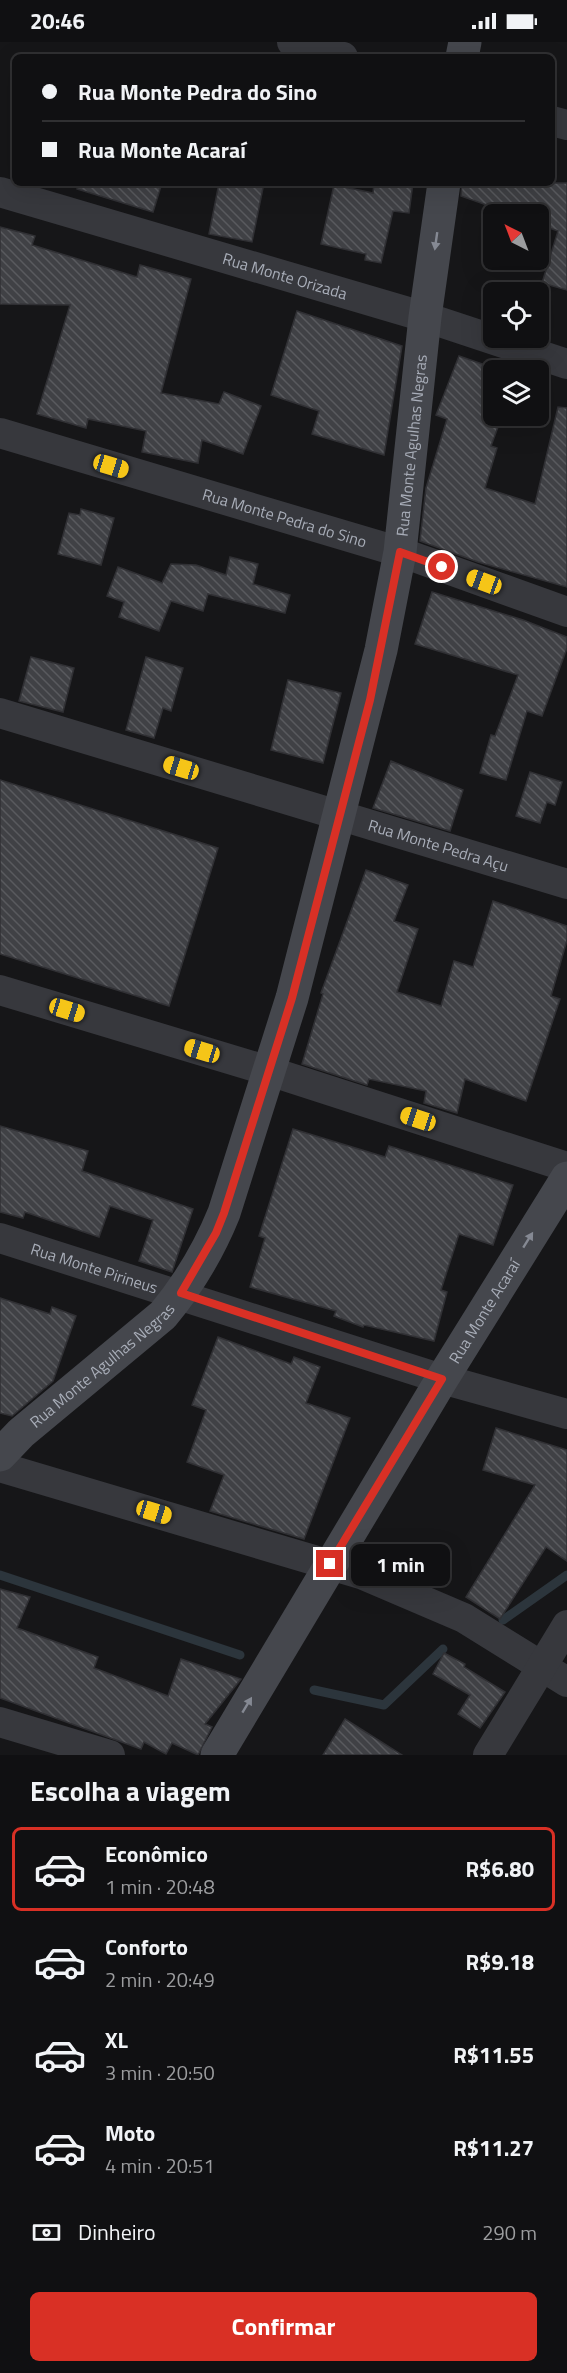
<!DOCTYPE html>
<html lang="pt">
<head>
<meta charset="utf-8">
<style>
  :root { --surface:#101012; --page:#1e1e20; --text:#f1f3f6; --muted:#9c9d9f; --line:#303032; --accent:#d93025 }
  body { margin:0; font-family:"Titillium Web",sans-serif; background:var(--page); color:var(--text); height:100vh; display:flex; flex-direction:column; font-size:22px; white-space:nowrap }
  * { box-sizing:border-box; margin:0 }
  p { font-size:20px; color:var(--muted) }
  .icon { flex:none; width:33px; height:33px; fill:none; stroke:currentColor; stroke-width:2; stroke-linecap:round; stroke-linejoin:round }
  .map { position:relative; height:1713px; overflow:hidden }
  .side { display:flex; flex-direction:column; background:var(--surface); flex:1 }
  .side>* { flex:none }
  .guide { position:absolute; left:12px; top:12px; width:543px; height:132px; border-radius:9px; box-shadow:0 6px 24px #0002,0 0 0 2px var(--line); display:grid; align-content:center; height:132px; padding:0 30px; background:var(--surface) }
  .needle { width:39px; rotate:318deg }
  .tools { position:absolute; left:483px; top:162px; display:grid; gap:12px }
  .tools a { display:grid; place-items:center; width:66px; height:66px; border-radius:9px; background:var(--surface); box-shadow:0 6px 24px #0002,0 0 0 2px var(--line); font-size:30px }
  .end { position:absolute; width:27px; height:27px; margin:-14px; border:8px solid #d93025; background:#fff; box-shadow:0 0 0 3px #fff }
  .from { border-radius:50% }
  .bubble { position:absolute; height:42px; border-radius:9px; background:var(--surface); box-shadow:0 6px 24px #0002,0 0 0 2px var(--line); font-size:20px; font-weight:700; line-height:42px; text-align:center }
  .car { position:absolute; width:18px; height:36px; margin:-18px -9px; border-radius:8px; box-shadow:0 0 4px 2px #0007; background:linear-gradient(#f5c518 24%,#345 0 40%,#f5c518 0 76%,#345 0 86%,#f5c518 0) }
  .guide b { display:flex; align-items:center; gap:21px; height:57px; font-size:22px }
  .guide b+b { border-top:2px solid var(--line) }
  .guide i { width:15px; height:15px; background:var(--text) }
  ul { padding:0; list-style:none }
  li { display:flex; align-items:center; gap:18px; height:84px; margin:0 12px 9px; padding:0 18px; border:3px solid transparent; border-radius:9px }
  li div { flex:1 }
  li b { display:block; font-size:22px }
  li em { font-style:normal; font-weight:700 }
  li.active { border-color:var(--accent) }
  li>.icon { width:54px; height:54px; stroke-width:1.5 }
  h2 { padding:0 30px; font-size:27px; line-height:72px }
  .pay { display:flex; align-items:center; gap:15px; height:66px; padding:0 30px; font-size:22px }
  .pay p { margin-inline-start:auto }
  .action { display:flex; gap:12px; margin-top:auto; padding:12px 30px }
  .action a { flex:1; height:69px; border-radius:9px; background:var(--accent); color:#fff; font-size:24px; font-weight:700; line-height:69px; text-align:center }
  .status { display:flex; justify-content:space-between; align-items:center; height:42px; padding:0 30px; background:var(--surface); direction:ltr }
  .status svg { height:16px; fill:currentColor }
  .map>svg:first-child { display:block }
</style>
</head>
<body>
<div class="status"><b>20:46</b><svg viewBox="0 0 49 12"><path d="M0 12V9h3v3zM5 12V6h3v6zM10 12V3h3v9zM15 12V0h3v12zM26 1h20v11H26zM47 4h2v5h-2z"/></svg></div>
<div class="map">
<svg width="567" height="1713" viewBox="0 0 567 1713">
  <defs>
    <pattern id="building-back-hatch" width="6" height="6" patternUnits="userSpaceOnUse" patternTransform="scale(1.5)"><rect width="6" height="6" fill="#404145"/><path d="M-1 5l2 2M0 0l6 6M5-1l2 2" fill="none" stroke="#595a5e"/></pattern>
  </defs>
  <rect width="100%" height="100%" fill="#161618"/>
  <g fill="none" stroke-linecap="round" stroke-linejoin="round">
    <g stroke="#2c353c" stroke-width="9">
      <polyline points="0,1533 240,1613"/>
      <polyline points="503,1578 567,1533"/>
      <polyline points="314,1648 384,1663 443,1607"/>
    </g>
  </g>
  <g fill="url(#building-back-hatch)" stroke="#303034" stroke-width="1.5">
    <polygon points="78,141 162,141 153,170 77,147"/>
    <polygon points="219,141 264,141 252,200 209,192"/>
    <polygon points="374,141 413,141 409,171 393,169 381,221 365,218 366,212 321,202 334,143 373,151"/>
    <polygon points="462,141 567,141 567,248 542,241 558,189 538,182 538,172 512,172 461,154"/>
    <polygon points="0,185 35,194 32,203 137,235 140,223 191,237 161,351 219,362 224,350 261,364 243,412 202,398 198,421 142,410 146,389 88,377 86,386 37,372 70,263 0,262"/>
    <polygon points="297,269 402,304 384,413 312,392 319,369 271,353"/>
    <polygon points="459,314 494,326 494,374 502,374 491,404 497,406 485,446 535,462 558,365 567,366 567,545 478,520 420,499 426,446 447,377 436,373"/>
    <polygon points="81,467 114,476 101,523 58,512 69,471 80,473"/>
    <polygon points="230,515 258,522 253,542 290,553 285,571 208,552 203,569 171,559 159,589 119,575 124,560 107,554 118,525 162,541 171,522 196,523 226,533"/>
    <polygon points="432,550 523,578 567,595 567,606 542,674 527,669 506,738 480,731 491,693 495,694 518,633 415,602"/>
    <polygon points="31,615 74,626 63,670 19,659"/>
    <polygon points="146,615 183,626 171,669 163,666 154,696 126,688"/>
    <polygon points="288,638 341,651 323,721 271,708"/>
    <polygon points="391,719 463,748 450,789 373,766"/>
    <polygon points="530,730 562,740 555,763 547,760 540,781 516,774"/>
    <polygon points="0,738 218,806 169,964 0,912"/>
    <polygon points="366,828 408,843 394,879 418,887 397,950 441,964 454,919 473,925 493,859 567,884 567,898 551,954 560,957 526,1059 465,1037 457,1071 424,1061 426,1049 369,1037 367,1043 302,1022 323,952 321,951"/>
    <polygon points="0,1084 88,1109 82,1129 193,1167 172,1230 139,1219 153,1178 110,1164 99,1195 25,1170 23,1176 0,1170"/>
    <polygon points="293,1087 385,1115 389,1104 513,1143 493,1203 459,1192 441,1248 447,1250 434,1299 364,1283 363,1285 334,1274 336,1269 250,1245 265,1196 259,1194"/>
    <polygon points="0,1256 50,1272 52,1265 76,1274 53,1339 12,1374 0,1371"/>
    <polygon points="218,1295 291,1322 294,1315 320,1325 306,1361 350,1376 304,1497 210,1469 224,1433 187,1420 206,1368 192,1363"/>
    <polygon points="496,1386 567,1408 567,1519 546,1505 500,1577 466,1555 535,1443 483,1428"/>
    <polygon points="0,1547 30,1555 17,1586 98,1615 94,1626 168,1654 181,1617 241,1637 205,1682 212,1685 198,1713 172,1701 166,1712 144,1700 141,1707 0,1656"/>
    <polygon points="444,1611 465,1622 464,1625 505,1650 480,1686 458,1672 470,1653 433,1632"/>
    <polygon points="345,1677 402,1713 323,1713"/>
  </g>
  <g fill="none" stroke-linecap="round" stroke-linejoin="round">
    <g stroke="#37383d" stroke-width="30">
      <polyline points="292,0 343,15"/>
      <polyline points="552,79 567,83"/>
      <path id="s1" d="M0,150L425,275L567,322"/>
      <path id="s2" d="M0,391L400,510L567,570"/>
      <path id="s3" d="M0,671L567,842"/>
      <polyline points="0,948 269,1029 567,1125"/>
      <path id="s4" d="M0,1196L442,1337L567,1372"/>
      <polyline points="0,1425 361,1532 464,1576 567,1640"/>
      <polyline points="0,1680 110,1713"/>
      <polyline points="488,1713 567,1583"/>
    </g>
    <g stroke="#45474d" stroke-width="33">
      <polyline points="462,15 465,0"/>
      <path id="s5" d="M0,1413L21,1391L163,1273C188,1243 209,1208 224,1171L292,956L381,608L400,510L425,275L444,141"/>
      <path id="s6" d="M217,1713L442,1337L567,1136"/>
    </g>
  </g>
  <defs><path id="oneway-solid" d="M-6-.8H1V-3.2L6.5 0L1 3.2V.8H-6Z" transform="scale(1.5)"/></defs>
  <g fill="#858993">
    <use href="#oneway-solid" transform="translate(436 199) rotate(98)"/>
    <use href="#oneway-solid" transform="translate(528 1198) rotate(-58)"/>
    <use href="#oneway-solid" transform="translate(247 1663) rotate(-59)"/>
  </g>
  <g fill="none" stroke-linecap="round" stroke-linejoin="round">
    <polyline stroke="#d93025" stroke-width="8" points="330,1522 442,1337 181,1251 216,1191 224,1171 292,956 370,658 400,510 442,525"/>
  </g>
  <g text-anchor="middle" stroke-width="4.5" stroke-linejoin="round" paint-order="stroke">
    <g font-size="16" fill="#a8adb8" stroke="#111113">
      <text dy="6" stroke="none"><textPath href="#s1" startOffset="297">Rua Monte Orizada</textPath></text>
      <text dy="6" stroke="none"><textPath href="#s5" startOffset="1126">Rua Monte Agulhas Negras</textPath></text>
      <text dy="6" stroke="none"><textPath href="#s2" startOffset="297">Rua Monte Pedra do Sino</textPath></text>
      <text dy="6" stroke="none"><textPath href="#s3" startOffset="458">Rua Monte Pedra Açu</textPath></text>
      <text dy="6" stroke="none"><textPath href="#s4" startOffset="99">Rua Monte Pirineus</textPath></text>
      <text dy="6" stroke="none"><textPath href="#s6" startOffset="518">Rua Monte Acaraí</textPath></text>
      <text dy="6" stroke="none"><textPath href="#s5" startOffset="136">Rua Monte Agulhas Negras</textPath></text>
    </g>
  </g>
</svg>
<div class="tools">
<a><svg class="needle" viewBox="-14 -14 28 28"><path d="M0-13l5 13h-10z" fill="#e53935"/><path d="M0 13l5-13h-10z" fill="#9c9d9f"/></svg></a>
<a><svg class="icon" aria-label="locate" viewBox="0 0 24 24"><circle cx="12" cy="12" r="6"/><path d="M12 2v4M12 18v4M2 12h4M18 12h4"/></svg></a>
<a><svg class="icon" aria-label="layers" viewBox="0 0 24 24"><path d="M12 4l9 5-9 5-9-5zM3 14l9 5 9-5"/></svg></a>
</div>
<i class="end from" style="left:442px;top:525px"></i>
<i class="end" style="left:330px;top:1522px"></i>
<div class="bubble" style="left:351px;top:1502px;width:99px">1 min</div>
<i class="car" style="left:111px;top:424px;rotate:107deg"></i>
<i class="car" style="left:484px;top:540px;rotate:290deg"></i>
<i class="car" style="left:181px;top:726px;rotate:287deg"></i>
<i class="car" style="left:67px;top:968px;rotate:107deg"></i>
<i class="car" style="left:202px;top:1009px;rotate:287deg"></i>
<i class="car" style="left:418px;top:1077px;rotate:288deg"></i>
<i class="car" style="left:154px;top:1470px;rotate:107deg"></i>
<div class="guide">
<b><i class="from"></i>Rua Monte Pedra do Sino</b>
<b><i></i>Rua Monte Acaraí</b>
</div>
</div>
<section class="side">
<h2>Escolha a viagem</h2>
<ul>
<li class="active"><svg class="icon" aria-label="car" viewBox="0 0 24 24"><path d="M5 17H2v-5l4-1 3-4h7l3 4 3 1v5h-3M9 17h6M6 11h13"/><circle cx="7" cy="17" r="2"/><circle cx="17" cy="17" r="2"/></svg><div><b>Econômico</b><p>1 min · 20:48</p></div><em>R$6.80</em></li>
<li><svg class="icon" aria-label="car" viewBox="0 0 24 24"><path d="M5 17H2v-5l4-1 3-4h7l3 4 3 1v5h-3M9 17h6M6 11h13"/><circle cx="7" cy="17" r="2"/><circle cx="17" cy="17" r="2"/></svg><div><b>Conforto</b><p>2 min · 20:49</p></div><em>R$9.18</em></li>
<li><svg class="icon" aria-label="car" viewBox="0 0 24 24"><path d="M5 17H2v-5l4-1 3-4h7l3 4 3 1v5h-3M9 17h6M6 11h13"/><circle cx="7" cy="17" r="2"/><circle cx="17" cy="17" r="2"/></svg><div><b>XL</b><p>3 min · 20:50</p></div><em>R$11.55</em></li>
<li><svg class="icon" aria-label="car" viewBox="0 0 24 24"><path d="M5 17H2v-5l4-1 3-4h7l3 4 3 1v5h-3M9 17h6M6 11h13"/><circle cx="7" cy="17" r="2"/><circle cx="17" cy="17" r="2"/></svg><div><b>Moto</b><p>4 min · 20:51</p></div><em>R$11.27</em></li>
</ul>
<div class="pay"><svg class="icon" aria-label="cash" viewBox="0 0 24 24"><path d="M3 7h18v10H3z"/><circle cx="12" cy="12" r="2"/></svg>Dinheiro<p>290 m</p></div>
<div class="action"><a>Confirmar</a></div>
</section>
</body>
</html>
